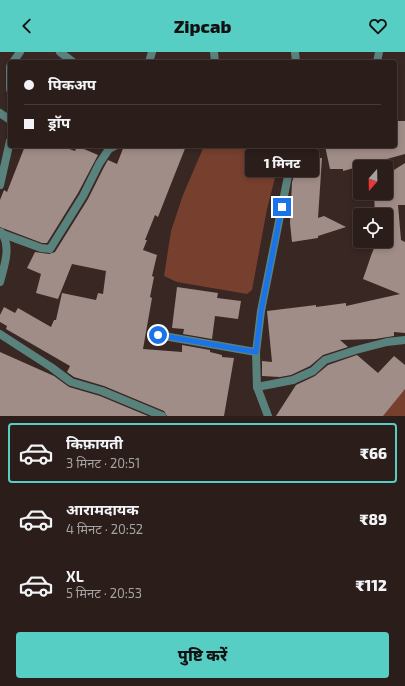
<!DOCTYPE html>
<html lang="hi">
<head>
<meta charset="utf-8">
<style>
  :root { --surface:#2a1d1a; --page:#322623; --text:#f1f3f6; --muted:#a5a2a2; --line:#463b39; --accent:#56cec4 }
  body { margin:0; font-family:"Exo 2","Noto Sans Devanagari",sans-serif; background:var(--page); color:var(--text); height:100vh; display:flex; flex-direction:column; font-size:15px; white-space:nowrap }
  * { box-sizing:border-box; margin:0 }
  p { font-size:13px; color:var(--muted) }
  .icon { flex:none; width:22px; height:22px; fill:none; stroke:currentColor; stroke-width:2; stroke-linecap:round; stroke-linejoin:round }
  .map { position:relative; height:364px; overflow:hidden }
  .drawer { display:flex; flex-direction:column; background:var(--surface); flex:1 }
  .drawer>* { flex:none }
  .top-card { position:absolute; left:8px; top:8px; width:389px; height:88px; border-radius:4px; box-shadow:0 2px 6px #0003,0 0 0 1px var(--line); display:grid; align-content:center; height:88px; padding:0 16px; background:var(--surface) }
  .needle { width:26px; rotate:200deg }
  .buttons { position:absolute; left:353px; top:108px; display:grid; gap:8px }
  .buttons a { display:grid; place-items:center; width:40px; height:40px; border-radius:4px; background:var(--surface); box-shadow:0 2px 6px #0003,0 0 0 1px var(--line); font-size:20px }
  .end { position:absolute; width:18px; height:18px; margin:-9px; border:5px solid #1a73e8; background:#fff; box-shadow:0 0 0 2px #fff }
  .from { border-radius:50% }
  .bubble { position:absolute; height:28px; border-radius:4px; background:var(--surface); box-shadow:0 2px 6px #0003,0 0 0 1px var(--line); font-size:13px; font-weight:800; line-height:28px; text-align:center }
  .top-card b { display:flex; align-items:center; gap:14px; height:38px; font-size:15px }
  .top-card b+b { border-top:1px solid var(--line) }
  .top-card i { width:10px; height:10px; background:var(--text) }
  ul { padding:7px 0 0; list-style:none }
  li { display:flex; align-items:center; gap:12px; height:60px; margin:0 8px 6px; padding:0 8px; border:2px solid transparent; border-radius:4px }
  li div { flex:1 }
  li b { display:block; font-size:15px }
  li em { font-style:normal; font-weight:800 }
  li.current { border-color:var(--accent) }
  li>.icon { width:36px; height:36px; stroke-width:1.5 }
  .primary-button { display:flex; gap:8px; margin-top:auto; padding:8px 16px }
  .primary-button a { flex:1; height:46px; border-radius:4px; background:var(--accent); color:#111; font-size:16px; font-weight:800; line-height:46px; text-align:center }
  header { display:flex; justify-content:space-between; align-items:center; height:52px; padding:0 16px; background:var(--accent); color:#111; font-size:18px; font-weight:800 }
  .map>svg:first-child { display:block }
</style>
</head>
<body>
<header><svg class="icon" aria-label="back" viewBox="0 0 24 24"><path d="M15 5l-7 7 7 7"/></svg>Zipcab<svg class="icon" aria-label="heart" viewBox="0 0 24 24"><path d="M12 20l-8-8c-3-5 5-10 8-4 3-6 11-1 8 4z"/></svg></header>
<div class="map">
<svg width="405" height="364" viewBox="0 0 405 364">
  <rect width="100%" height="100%" fill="#382723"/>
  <g fill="#773f2e">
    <polygon points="204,94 281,94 283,95 267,157 252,238 247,242 177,230 164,224 171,179 183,143"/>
    <polygon points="405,330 405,364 377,364"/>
  </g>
  <g fill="#a18d87">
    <polygon points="395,69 405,69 405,102 343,119 343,117 330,117 325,94 395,94"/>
    <polygon points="25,94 61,94 75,99 77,94 98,103 78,141 47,191 42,191 0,175 0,148 4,138 7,140"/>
    <polygon points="124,94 186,94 167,142 158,165 155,163 145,188 147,188 143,198 157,203 152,224 154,225 150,245 152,246 143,297 182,300 182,293 210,298 210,300 222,303 222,305 234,306 224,364 167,364 164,359 104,334 74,325 67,320 70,314 6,277 7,274 0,270 0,263 4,255 15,261 18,256 51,275 54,268 56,268 62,241 96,248 98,241 103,242 106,219 72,212 58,247 36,241 41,222 27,216 35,200 49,202 55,200 88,147 104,115 108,108 117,112"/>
    <polygon points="301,106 322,106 318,166 324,164 346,175 318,184 318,186 292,190 290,171 292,130 294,124 301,124"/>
    <polygon points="405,111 405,153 398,153 401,188 405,190 405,281 394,280 394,284 375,287 340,288 348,295 323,303 310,314 291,323 280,325 262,324 262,309 272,310 267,259 316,253 316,255 346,251 346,254 400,242 363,227 372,201 377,190 386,194 386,173 391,163 375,163 374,141 386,141 386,123"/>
    <polygon points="177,235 218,241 217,246 241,249 238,267 215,264 212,287 183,282 184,277 172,276"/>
    <polygon points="0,300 54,324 69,335 100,344 148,364 0,364"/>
    <polygon points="357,303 378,321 394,304 405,313 405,337 383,364 276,364 296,333 315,324 328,313"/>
  </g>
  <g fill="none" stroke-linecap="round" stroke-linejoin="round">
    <g stroke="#59827d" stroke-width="8">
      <polyline points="60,0 73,10"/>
      <polyline points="214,0 215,10"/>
      <polyline points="295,0 296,10"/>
      <polyline points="13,10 20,0"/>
      <polyline points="149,10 152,0"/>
      <polyline points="10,15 10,37"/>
      <polyline points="0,61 10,68"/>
      <polyline points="0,133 10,89"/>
      <polyline points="3,182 41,196 50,197 83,144 99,112 109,97 115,94"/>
      <path d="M0,230C4,215 12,193 1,180"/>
      <polyline points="0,282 51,315 71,330 102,339 162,364"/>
      <polyline points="158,283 256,300"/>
      <polyline points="257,335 293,328 313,319 325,308 356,298 387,290 405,288"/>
    </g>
    <g stroke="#59827d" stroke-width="8">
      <polyline points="377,10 379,0"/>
      <polyline points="268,364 257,335 256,300 261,259 294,94"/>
    </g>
  </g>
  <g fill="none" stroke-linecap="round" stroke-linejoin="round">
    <polyline stroke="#1a73e8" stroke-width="5" points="158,283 256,300 261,259 282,155"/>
  </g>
</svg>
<div class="buttons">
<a><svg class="needle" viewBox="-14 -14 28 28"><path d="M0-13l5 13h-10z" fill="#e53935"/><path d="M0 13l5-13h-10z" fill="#a5a2a2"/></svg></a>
<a><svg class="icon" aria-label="locate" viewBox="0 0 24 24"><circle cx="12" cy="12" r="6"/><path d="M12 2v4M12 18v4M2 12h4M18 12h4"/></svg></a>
</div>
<i class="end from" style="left:158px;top:283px"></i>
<i class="end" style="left:282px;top:155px"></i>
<div class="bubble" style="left:245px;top:97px;width:74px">1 मिनट</div>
<div class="top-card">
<b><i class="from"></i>पिकअप</b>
<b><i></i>ड्रॉप</b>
</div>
</div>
<section class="drawer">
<ul>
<li class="current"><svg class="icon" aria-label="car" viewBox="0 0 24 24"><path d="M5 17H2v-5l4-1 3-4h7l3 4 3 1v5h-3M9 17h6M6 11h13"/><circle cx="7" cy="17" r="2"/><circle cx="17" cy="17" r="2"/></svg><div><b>किफ़ायती</b><p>3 मिनट · 20:51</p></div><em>₹66</em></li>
<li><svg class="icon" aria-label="car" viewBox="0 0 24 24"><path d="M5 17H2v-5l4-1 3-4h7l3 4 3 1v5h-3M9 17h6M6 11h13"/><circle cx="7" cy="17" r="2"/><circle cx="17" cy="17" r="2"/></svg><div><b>आरामदायक</b><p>4 मिनट · 20:52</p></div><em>₹89</em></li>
<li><svg class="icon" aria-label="car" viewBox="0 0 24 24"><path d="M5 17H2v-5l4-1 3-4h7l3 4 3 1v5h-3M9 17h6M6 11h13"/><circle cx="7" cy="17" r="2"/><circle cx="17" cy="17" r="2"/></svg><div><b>XL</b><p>5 मिनट · 20:53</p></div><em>₹112</em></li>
</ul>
<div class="primary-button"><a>पुष्टि करें</a></div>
</section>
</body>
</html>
